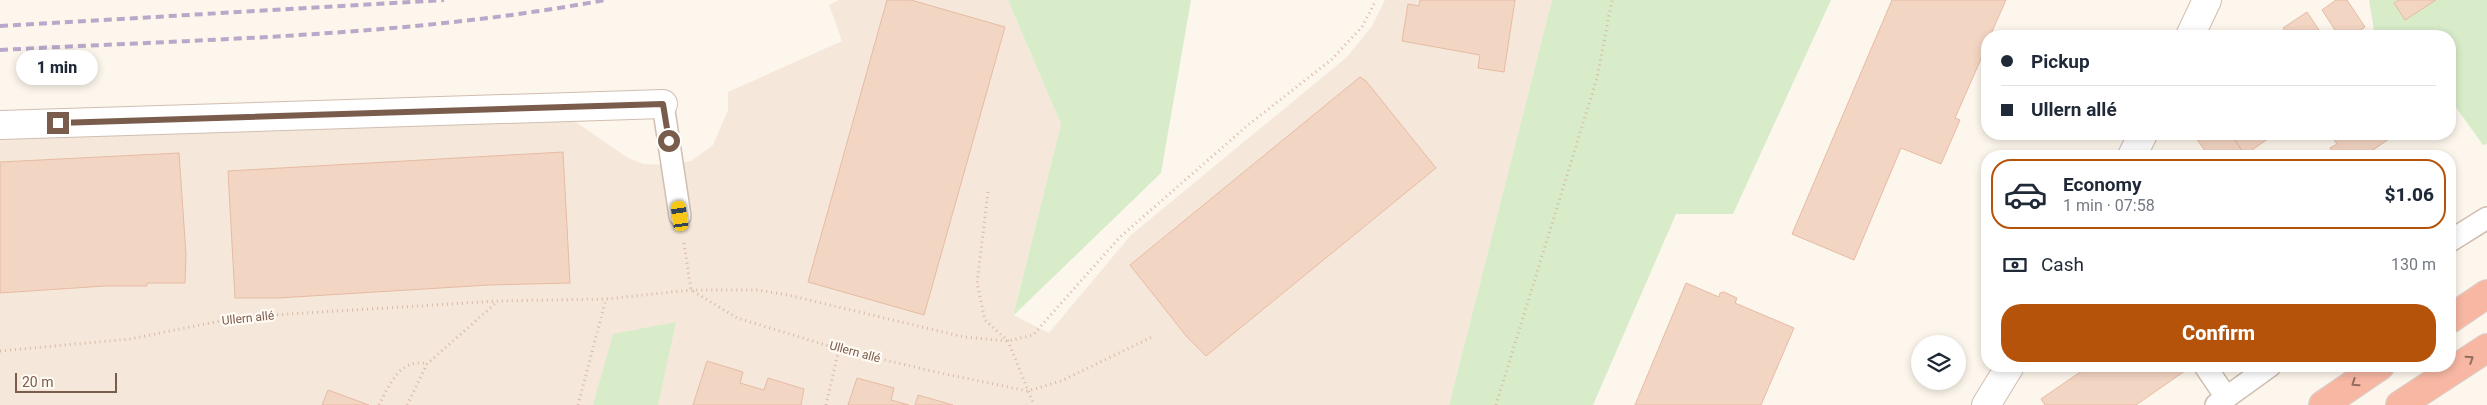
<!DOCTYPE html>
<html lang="en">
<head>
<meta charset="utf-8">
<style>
  :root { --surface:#fff; --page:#f2f2f3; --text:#1f2937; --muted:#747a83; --line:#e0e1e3; --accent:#b45309 }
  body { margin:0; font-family:Roboto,sans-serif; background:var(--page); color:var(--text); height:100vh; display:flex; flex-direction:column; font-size:19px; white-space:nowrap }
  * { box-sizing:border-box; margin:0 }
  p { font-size:16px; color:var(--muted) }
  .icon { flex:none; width:28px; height:28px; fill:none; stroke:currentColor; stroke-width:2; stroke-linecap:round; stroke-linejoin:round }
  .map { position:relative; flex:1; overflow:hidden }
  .sheet { position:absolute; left:1981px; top:150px; width:475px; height:222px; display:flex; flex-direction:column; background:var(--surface); border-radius:20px; box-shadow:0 2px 8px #0003 }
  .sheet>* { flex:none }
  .banner { position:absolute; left:1981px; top:30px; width:475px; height:110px; border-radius:20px; box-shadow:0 2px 8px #0003; display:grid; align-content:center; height:110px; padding:0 20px; background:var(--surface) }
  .tools { position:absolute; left:1911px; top:335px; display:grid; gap:10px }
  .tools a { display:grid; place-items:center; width:55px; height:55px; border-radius:50%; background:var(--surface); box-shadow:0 2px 8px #0003; font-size:25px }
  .scale { position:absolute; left:15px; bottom:12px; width:102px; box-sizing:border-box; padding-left:5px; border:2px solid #7a5c4d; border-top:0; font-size:14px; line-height:18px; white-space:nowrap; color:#7a5c4d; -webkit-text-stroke:4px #fffaf3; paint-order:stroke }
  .end { position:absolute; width:22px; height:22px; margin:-11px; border:6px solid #7a5c4d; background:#fff; box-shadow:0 0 0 2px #fff }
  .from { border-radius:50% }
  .bubble { position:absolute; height:35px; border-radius:18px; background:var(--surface); box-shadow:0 2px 8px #0003; font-size:16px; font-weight:800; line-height:35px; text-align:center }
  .car { position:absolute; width:15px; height:30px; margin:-15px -8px; border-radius:6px; box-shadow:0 0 4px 1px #0007; background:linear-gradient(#f5c518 24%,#345 0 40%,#f5c518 0 76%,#345 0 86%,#f5c518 0) }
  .banner b { display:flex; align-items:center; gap:18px; height:48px; font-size:19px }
  .banner b+b { border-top:1px solid var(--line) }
  .banner i { width:12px; height:12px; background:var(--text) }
  ul { padding:9px 0 0; list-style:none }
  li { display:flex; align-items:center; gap:15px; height:70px; margin:0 10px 8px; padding:0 10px; border:2px solid transparent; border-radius:20px }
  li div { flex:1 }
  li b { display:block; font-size:19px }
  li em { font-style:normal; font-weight:800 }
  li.current { border-color:var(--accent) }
  li>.icon { width:45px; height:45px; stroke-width:1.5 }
  .pay { display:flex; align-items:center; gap:12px; height:55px; padding:0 20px; font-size:19px }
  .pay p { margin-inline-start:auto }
  .action { display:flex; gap:10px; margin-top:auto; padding:10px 20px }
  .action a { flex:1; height:58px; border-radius:20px; background:var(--accent); color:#fff; font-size:20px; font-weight:800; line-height:58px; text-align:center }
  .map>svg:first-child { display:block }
</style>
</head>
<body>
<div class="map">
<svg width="2487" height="405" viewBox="0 0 2487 405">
  <rect width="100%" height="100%" fill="#fdf6ec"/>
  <polygon fill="#f5e8da" points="839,0 1008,0 1061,124 1013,315 1049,333 1131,235 1347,57 1372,26 1385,0 1552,0 1449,405 0,405 0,139 504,113 573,120 628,158 644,164 666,165 691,161 713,145 728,110 728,92 842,41 829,5"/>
  <g fill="#d8ecc9">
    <polygon points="1008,0 1191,0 1161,173 1013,316 1061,124"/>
    <polygon points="1552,0 1831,0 1733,214 1676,214 1593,405 1449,405"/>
    <polygon points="2369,0 2487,0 2487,144 2483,145 2450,99 2450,36 2375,36"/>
    <polygon points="676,322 658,405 593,405 613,334"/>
  </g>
  <g fill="#f3d5c3" stroke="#e6bba3">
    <polygon points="887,0 911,0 1005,27 924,315 808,282"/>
    <polygon points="1420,0 1515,0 1504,72 1478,68 1480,55 1402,41 1408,4 1419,6"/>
    <polygon points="1892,0 2006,0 1990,36 1988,36 1988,43 1955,118 1960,120 1941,164 1901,148 1854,260 1792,234"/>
    <polygon points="2336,0 2347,0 2365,27 2351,36 2339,36 2322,10"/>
    <polygon points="2398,0 2436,0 2405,20 2394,3"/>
    <polygon points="2307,12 2323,36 2288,36 2283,28"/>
    <polygon points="1360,77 1366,81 1436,168 1206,356 1187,337 1130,265"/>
    <polygon points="2193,134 2231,134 2245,155 2209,156"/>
    <polygon points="2231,134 2270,134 2272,136 2245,155"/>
    <polygon points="2330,134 2390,134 2392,137 2364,156 2335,156 2330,148 2337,144"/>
    <polygon points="563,152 570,283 489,285 278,298 235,298 228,171"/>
    <polygon points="179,153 186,255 185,283 147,283 147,286 105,286 0,293 0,162"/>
    <polygon points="1686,283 1719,297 1720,293 1724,292 1737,298 1735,303 1794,328 1761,405 1635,405"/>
    <polygon points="707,361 743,372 740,383 764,390 768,378 804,389 801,405 693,405"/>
    <polygon points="2089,366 2192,366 2136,405 2045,405 2041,399"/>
    <polygon points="857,378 894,388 891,400 909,405 848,405"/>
    <polygon points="328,390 369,405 322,405"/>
    <polygon points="918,395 953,405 915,405"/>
  </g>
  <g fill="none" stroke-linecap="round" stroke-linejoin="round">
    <defs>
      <g id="lane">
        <polyline points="663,104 680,216"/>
        <polyline points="2450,241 2487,218"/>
        <polyline points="2205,366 2226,397"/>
        <polyline points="2216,405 2270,366"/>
      </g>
      <g id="street">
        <polyline points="2190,36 2207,0"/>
        <polyline points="0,125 663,104"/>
        <polyline points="2132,156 2143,134"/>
        <polyline points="1986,405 2010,366"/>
      </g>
      <g id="highway">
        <polyline points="2450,319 2487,294"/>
        <polyline points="2323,405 2380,366"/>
        <polyline points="2400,405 2487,348"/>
      </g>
    </defs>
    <use href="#lane" stroke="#d1beb0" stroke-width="24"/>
    <use href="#street" stroke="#d1beb0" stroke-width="30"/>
    <use href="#highway" stroke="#dad1cd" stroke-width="30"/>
    <g stroke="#d9b8a5" stroke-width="3" stroke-dasharray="1 4" stroke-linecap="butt">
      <polyline points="988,192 977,283 985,320 1008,341 1034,405"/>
      <polyline points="684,243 691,290 737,318 839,349 940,373 1028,391 1061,381 1152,337"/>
      <polyline points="0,351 130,339 240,317 498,301 606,299 691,290 757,290 788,295 964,337 1008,341 1033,335 1119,238 1248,125 1331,60 1362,27 1376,0"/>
      <path d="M379,405C389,385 401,357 427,364"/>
      <polyline points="407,405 427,364 497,302"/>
      <polyline points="578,405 606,299"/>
      <polyline points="826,405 839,349"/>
      <polyline points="1496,405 1597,78 1612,0"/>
    </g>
    <use href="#lane" stroke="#fff" stroke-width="21"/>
    <use href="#street" stroke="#fff" stroke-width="28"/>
    <use href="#highway" stroke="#f7b7a3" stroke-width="28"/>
    <g stroke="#b9a8c9" stroke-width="4" stroke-dasharray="8 5" stroke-linecap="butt">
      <polyline points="0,26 444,0"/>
      <path d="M0,50C202,39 406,37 605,0"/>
    </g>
  </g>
  <defs><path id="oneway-chevron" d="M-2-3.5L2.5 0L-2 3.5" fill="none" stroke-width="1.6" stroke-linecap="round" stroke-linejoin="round" transform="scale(1.25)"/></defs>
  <g stroke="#936e5e">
    <use href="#oneway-chevron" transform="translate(2470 359) rotate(-33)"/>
    <use href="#oneway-chevron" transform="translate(2355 383) rotate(146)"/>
  </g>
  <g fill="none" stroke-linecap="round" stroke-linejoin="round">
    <polyline stroke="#7a5c4d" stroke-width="6" points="58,123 663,104 669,141"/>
  </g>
  <g text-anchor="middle" stroke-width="4.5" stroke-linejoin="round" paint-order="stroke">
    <g font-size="12" fill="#7a5c4d" stroke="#fffaf3">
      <text transform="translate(248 318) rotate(-6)" y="4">Ullern allé</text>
      <text transform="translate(855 352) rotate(15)" y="4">Ullern allé</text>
    </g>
  </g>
</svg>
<div class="tools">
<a><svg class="icon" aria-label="layers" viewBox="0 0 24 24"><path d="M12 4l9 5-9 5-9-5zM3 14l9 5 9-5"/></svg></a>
</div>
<div class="scale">20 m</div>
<i class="end from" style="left:669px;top:141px"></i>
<i class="end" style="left:58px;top:123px"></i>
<div class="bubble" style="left:16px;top:50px;width:82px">1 min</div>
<i class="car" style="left:680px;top:216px;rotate:352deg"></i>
<div class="banner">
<b><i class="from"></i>Pickup</b>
<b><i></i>Ullern allé</b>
</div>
<section class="sheet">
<ul>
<li class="current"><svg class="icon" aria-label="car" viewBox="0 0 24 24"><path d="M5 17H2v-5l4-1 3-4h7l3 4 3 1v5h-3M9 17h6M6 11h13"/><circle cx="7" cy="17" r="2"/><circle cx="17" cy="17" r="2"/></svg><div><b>Economy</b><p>1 min · 07:58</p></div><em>$1.06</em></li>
</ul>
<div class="pay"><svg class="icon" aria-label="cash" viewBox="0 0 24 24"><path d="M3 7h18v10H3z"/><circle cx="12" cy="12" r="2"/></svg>Cash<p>130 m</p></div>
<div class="action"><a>Confirm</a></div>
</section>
</div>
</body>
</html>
